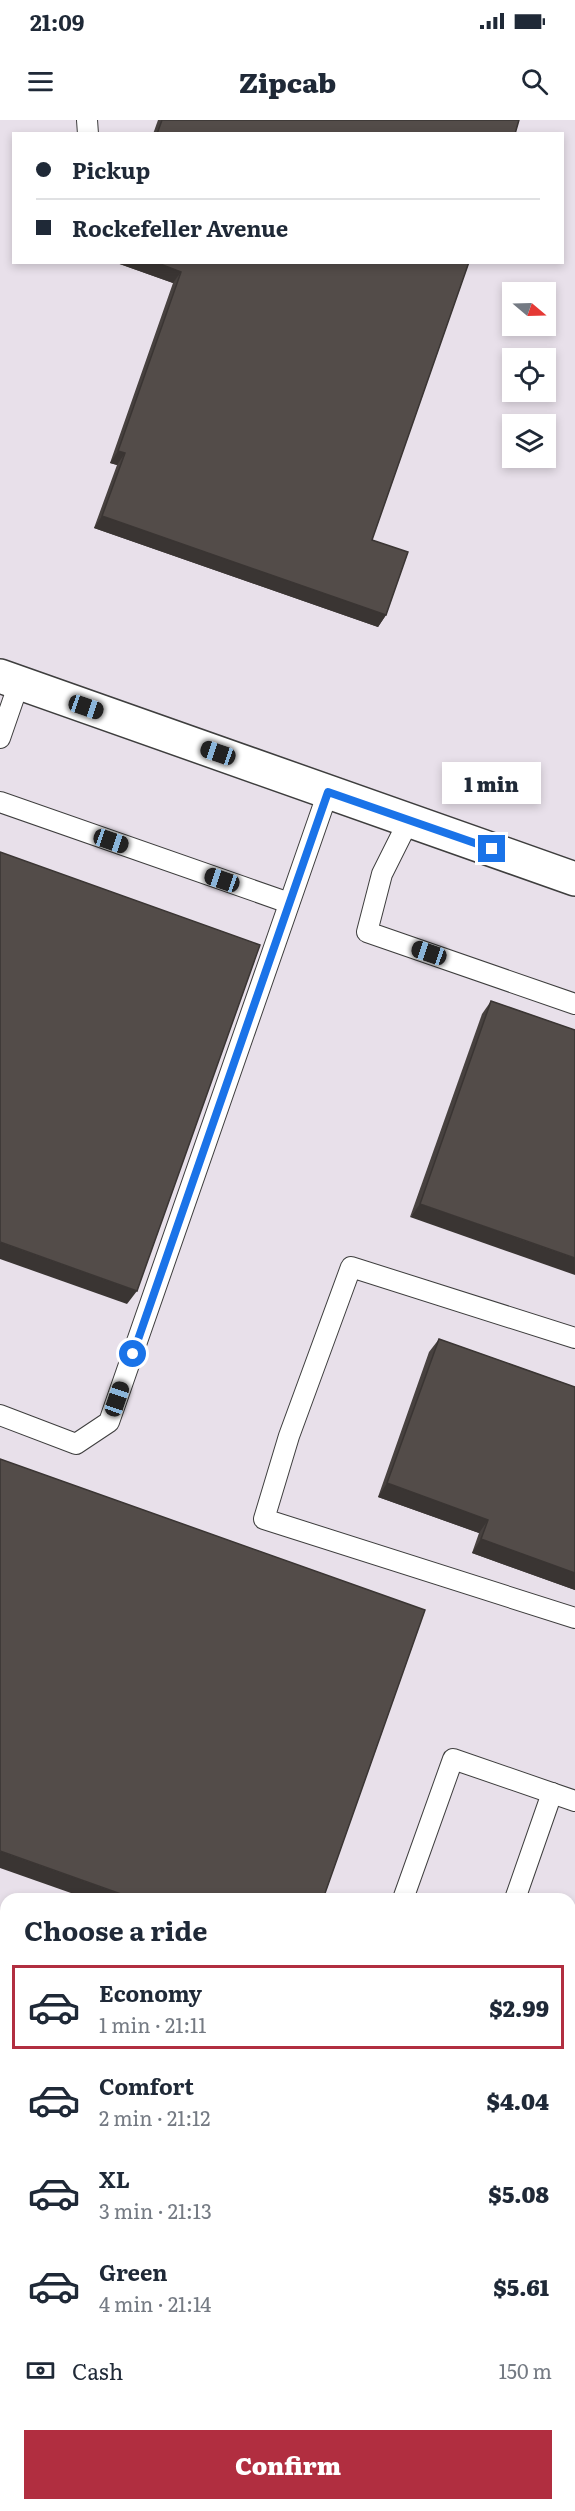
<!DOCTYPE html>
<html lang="en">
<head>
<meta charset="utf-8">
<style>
  :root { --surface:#fff; --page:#f2f2f3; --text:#1f2937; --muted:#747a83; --line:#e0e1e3; --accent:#b12e40 }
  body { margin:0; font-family:Literata,serif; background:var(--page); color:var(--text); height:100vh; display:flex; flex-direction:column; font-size:22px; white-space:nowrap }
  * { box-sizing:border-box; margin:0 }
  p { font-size:20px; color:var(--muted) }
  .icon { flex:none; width:33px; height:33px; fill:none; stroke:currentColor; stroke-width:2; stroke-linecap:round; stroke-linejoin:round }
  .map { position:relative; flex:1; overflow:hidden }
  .drawer { position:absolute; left:0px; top:1773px; width:576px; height:618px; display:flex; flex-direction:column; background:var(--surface); border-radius:18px 18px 0 0; box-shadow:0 3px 9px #0003 }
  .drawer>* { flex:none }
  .top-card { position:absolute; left:12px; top:12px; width:552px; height:132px; border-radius:0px; box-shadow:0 3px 9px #0003; display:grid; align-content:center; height:132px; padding:0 24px; background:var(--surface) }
  .needle { width:39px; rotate:109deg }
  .tools { position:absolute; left:502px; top:162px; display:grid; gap:12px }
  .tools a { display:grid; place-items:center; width:54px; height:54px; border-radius:0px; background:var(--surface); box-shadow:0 3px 9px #0003; font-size:30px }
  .end { position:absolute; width:27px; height:27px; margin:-14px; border:8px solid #1a73e8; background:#fff; box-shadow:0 0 0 3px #fff }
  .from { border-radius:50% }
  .bubble { position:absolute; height:42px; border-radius:0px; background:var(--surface); box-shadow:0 3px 9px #0003; font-size:20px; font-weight:800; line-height:42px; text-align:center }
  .car { position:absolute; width:18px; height:36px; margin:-18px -9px; border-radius:8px; box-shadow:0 0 4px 2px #0007; background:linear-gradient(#222 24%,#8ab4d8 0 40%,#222 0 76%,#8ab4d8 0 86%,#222 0) }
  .top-card b { display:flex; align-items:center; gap:21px; height:57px; font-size:22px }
  .top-card b+b { border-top:2px solid var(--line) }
  .top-card i { width:15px; height:15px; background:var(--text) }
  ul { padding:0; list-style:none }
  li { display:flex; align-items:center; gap:18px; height:84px; margin:0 12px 9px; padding:0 12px; border:3px solid transparent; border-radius:0px }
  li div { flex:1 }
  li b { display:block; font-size:22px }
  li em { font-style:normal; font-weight:800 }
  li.current { border-color:var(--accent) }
  li>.icon { width:54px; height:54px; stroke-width:1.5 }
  h2 { padding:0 24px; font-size:27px; line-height:72px }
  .pay { display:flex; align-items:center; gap:15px; height:66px; padding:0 24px; font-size:22px }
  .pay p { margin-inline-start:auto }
  .action { display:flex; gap:12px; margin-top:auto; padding:12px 24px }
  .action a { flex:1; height:69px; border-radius:0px; background:var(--accent); color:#fff; font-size:24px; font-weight:800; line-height:69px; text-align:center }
  .status { display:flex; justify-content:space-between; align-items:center; height:42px; padding:0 30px; background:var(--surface); direction:ltr }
  .status svg { height:16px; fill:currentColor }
  header { display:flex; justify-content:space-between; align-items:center; height:78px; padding:0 24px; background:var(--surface); font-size:27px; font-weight:800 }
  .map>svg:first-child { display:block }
</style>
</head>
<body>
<div class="status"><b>21:09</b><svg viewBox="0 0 49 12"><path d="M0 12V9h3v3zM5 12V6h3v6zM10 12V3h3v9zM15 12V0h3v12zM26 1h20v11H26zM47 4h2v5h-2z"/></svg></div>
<header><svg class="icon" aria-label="menu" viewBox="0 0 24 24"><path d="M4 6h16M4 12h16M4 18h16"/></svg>Zipcab<svg class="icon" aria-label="search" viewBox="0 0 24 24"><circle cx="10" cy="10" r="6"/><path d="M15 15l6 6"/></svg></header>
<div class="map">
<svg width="575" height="2391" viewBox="0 0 575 2391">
  <rect width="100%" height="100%" fill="#fef8eb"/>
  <path fill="#e8e0ea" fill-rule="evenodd" d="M0,0H575V2391H0ZM14,14H562V142H14ZM513,172H546V206H513ZM513,238H546V272H513ZM513,304H546V338H513ZM6,1779H570V2385H6Z"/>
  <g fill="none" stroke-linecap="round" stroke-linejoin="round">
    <defs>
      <g id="service">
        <polyline points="87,0 88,14"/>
        <polyline points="0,618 19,563"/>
        <polyline points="0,682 289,783"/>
        <polyline points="409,700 382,754 367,812 575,884"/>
        <polyline points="575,1218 351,1147 289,1316 264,1399 575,1498"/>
        <polyline points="0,1295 76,1324 109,1302 328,672"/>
        <polyline points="403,1779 453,1639 575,1681"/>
        <polyline points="515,1779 552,1673"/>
        <polyline points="0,1828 6,1830"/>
        <polyline points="0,1957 6,1959"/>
        <polyline points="570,2034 575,2036"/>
        <polyline points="570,2291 575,2292"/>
        <polyline points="499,2385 515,2391"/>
        <polyline points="327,2391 329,2385"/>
      </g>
      <polyline id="minor" points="0,556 575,759"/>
      <g id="secondary">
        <polyline points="570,2097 575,2082"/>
        <polyline points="468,2391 470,2385"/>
      </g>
    </defs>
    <use href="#service" stroke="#3e3e3e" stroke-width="22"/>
    <use href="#minor" stroke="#3e3e3e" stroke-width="36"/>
    <use href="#secondary" stroke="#2d2d2d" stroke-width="36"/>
    <use href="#service" stroke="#fff" stroke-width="20"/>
    <use href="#minor" stroke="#fff" stroke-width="33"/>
    <use href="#secondary" stroke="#f9e9aa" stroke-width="33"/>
  </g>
  <g fill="#47413f">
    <polygon points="158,0 519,0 515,14 153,14"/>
    <polygon points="114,142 469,142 372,420 386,495 378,507 94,408 117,345 110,343 173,163"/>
    <polygon points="491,881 575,910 410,1097 482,894"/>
    <polygon points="439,1219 575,1267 575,1470 472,1433 479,1413 378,1377 429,1232"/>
  </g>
  <g fill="#3a3533">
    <polygon points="114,142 155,142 181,152 173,163"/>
    <polygon points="118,331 125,333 117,345 110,343"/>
    <polygon points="102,396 386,495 378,507 94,408"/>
    <polygon points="420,1084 575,1138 575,1155 410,1097"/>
    <polygon points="0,1122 137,1171 127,1184 0,1139"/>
    <polygon points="387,1363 488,1400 479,1413 378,1377"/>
    <polygon points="481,1419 575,1453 575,1470 472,1433"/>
    <polygon points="0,1731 135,1779 88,1779 0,1748"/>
  </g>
  <g fill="#534c49" stroke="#3a3533" stroke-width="1.5">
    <polygon points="162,0 519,0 515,14 157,14"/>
    <polygon points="155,142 469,142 372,420 408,432 386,495 102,396 125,333 118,331 181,152"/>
    <polygon points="0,732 260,825 137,1171 0,1122"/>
    <polygon points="491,881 575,910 575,1138 420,1084"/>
    <polygon points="439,1219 575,1267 575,1453 481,1419 488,1400 387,1363"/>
    <polygon points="0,1339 425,1490 323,1779 135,1779 0,1731"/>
    <polygon points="0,2107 6,2109 6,2385 279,2385 277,2391 0,2391"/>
  </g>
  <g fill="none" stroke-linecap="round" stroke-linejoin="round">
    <polyline stroke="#1a73e8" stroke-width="8" points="133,1234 328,672 492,729"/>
  </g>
</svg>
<div class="tools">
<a><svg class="needle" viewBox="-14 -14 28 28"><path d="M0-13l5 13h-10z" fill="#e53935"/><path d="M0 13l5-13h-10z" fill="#747a83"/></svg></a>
<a><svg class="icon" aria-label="locate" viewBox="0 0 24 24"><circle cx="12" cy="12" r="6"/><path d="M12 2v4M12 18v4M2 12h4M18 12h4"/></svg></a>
<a><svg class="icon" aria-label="layers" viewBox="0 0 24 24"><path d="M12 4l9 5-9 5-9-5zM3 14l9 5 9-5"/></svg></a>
</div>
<i class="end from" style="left:133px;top:1234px"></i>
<i class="end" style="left:492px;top:729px"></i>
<div class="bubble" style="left:442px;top:642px;width:99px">1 min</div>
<i class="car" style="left:86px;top:587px;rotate:109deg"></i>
<i class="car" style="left:218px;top:633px;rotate:289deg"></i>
<i class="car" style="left:111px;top:721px;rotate:109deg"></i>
<i class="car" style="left:222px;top:760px;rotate:289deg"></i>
<i class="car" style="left:429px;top:833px;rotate:289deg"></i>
<i class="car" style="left:117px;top:1279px;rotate:19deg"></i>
<div class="top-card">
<b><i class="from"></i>Pickup</b>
<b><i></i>Rockefeller Avenue</b>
</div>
<section class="drawer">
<h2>Choose a ride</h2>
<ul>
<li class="current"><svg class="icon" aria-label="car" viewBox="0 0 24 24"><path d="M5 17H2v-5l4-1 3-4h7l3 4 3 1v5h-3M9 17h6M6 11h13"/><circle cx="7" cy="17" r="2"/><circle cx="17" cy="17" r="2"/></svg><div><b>Economy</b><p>1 min · 21:11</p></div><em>$2.99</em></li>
<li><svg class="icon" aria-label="car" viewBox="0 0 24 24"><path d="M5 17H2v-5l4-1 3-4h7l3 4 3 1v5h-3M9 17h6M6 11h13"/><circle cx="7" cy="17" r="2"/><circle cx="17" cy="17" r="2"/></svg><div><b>Comfort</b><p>2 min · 21:12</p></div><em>$4.04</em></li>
<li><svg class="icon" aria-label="car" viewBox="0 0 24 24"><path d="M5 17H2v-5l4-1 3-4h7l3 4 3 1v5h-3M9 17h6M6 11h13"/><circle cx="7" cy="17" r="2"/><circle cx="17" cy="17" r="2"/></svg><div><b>XL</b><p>3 min · 21:13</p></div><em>$5.08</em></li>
<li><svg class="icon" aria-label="car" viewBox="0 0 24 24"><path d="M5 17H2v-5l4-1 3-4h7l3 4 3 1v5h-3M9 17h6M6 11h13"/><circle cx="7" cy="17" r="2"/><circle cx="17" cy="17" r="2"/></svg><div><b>Green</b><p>4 min · 21:14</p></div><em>$5.61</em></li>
</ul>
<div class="pay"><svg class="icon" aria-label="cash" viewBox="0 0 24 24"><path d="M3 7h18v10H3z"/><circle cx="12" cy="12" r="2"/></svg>Cash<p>150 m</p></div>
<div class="action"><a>Confirm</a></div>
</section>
</div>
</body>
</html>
